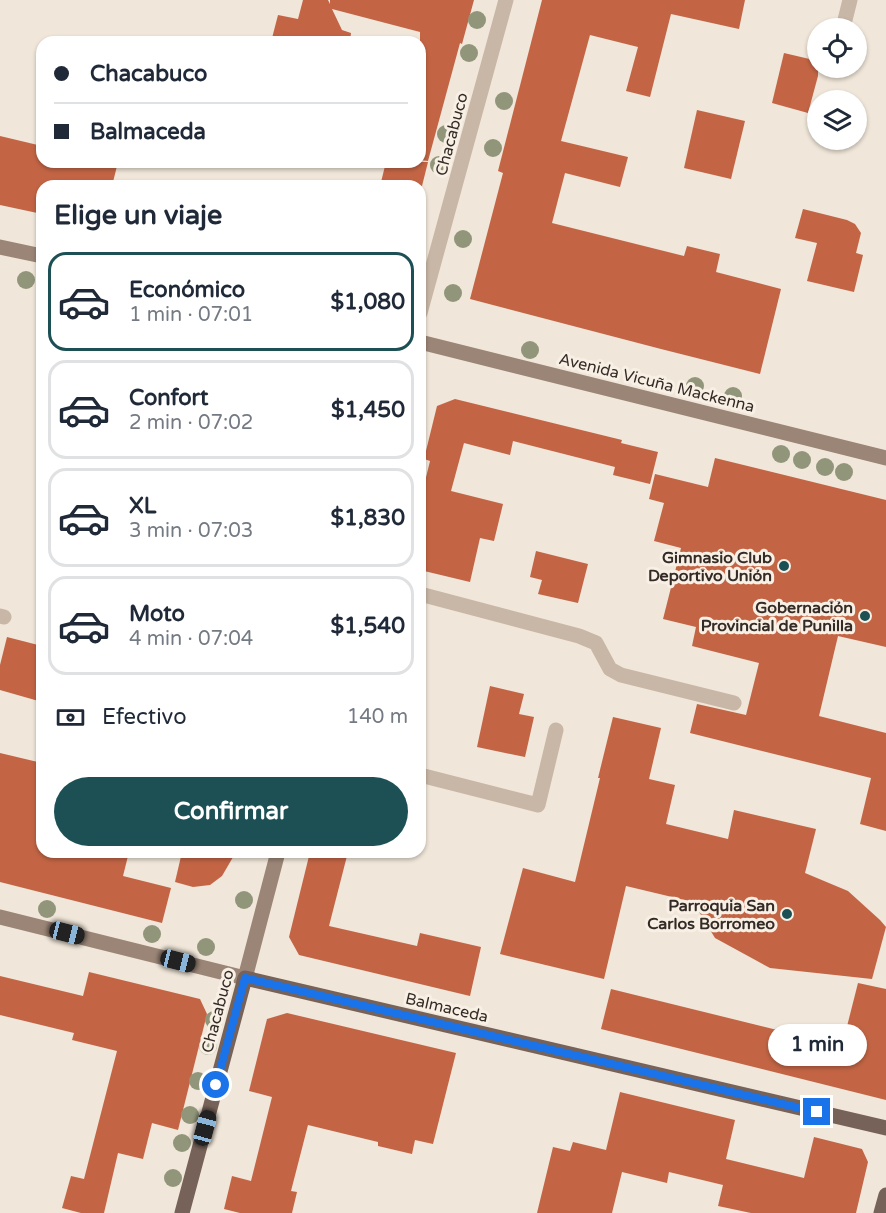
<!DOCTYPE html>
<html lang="es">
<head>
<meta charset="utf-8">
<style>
  :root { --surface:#fff; --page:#f6f6f7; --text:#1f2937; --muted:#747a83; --line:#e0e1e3; --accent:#1d5054 }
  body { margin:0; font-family:"Varela Round",sans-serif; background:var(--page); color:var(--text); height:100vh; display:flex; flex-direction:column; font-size:22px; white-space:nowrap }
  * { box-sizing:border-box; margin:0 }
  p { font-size:20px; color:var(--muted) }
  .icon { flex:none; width:33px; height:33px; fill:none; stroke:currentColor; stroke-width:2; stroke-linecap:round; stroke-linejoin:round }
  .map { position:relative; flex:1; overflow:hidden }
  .side { position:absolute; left:36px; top:180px; width:390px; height:678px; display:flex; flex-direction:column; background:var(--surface); border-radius:18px; box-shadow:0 2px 4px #0004 }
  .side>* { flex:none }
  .guide { position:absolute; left:36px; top:36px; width:390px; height:132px; border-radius:18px; box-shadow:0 2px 4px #0004; display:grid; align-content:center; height:132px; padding:0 18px; background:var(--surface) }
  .controls { position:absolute; left:807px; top:18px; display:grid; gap:12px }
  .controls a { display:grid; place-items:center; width:60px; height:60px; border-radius:50%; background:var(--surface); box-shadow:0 2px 4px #0004; font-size:30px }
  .end { position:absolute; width:27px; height:27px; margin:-14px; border:8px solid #1a73e8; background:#fff; box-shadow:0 0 0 3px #fff }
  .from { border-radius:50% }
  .bubble { position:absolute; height:42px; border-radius:21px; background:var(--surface); box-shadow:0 2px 4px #0004; font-size:20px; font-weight:700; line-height:42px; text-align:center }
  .car { position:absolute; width:18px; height:36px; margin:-18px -9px; border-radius:8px; box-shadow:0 0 4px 2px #0007; background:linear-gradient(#222 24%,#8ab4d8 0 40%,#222 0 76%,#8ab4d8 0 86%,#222 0) }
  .guide b { display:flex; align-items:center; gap:21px; height:57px; font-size:22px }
  .guide b+b { border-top:2px solid var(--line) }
  .guide i { width:15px; height:15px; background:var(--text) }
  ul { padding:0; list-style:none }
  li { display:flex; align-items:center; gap:18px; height:99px; margin:0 12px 9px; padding:0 6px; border:3px solid var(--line); border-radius:18px }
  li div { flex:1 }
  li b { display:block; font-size:22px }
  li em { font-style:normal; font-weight:700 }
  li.selected { border-color:var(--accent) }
  li>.icon { width:54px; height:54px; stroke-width:1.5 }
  h2 { padding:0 18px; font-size:27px; line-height:72px }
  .pay { display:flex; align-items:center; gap:15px; height:66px; padding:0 18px; font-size:22px }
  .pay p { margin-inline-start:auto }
  .cta { display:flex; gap:12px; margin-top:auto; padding:12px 18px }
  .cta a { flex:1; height:69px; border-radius:36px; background:var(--accent); color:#fff; font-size:24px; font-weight:700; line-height:69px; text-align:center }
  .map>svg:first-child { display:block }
</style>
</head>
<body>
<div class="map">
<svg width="886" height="1213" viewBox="0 0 886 1213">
  <rect width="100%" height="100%" fill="#f0e6d9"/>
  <g fill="#c36545">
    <polygon points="303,0 328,0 330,4 330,0 474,0 462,44 460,43 428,161 420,160 420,32 332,9 342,30 351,33 350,42 271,42 278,15 298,19"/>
    <polygon points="542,0 745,0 739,29 671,14 650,97 626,91 638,47 590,35 561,141 628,157 620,187 565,173 552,223 684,256 687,246 720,254 716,272 781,289 760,374 661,349 470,299 503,173 498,171"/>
    <polygon points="784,53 818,61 818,76 808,113 772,103"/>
    <polygon points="697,110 745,121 731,179 684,168"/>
    <polygon points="0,136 42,146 42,162 118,162 112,186 42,186 42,214 0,205"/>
    <polygon points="386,162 428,162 422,186 380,186"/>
    <polygon points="803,209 847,220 855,224 861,233 856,253 863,255 854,292 807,281 817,243 795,238"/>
    <polygon points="455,399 622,440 621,443 658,452 650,484 613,475 615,467 513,441 510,455 464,443 451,491 503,504 494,541 480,538 470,582 420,570 420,502 430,461 424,459 437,406"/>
    <polygon points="715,458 886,500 886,647 838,636 819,716 886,733 886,831 860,824 871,778 690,733 697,704 746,715 759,663 692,646 696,627 663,619 681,548 654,541 664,503 649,499 655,474 708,487"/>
    <polygon points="536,551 588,564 578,603 538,594 542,580 530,577"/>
    <polygon points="7,637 42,646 42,702 0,690 0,665"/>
    <polygon points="490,686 524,694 519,714 534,717 525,757 477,747"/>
    <polygon points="613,717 661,728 649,779 675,785 666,824 728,839 734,810 816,829 805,873 848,891 880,920 886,927 872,979 770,968 715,938 693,902 626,886 604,979 500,954 523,868 575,882 600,778 598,778"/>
    <polygon points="0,753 42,763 42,852 129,852 123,876 171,888 162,923 0,882"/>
    <polygon points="182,852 236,852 222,876 210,885 193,887 175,882"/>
    <polygon points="310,852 348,852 329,926 417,946 420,933 481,947 470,996 299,955 289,937"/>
    <polygon points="89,972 200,999 207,1014 178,1130 152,1123 143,1159 118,1153 104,1213 81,1213 62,1208 71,1176 84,1179 117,1051 72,1040 74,1033 0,1015 0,976 83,996"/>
    <polygon points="858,983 886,989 886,1100 601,1029 611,989 842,1046"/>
    <polygon points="287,1013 456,1053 433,1144 415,1140 412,1154 378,1146 378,1142 308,1125 291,1191 297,1192 292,1213 240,1213 224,1209 232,1176 251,1181 272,1097 249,1091 267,1019"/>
    <polygon points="620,1092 735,1120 726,1159 804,1178 814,1137 862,1149 868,1162 856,1213 751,1213 718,1206 723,1185 669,1172 667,1183 622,1172 612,1213 537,1213 553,1147 570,1151 573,1142 606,1150"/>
  </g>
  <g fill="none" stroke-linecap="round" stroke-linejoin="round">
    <g stroke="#c8b6a6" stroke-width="15">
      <polyline points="843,28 850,0"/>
      <polyline points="420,594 579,636 596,643 610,669 621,675 734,703"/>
      <polyline points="0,616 4,617"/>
      <polyline points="420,775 538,805 556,730"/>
    </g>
    <polyline stroke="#c8b6a6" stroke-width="15" points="420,313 506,0"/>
    <g stroke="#9b8577" stroke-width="15">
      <polyline points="0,247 42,256"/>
      <polyline points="420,342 886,458"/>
      <polyline points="0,917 245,978 278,852"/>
    </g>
    <g stroke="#766258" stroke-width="15">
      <polyline points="182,1213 245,978 886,1128"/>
      <polyline points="881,1213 886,1195"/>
    </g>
  </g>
  <g fill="#919579">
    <circle cx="477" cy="20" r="9"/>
    <circle cx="469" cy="53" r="9"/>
    <circle cx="504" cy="101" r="9"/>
    <circle cx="446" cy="134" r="9"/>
    <circle cx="493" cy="148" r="9"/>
    <circle cx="439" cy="165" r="9"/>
    <circle cx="463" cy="239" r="9"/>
    <circle cx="26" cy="280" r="9"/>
    <circle cx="453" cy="293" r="9"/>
    <circle cx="530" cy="350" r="9"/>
    <circle cx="695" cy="386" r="9"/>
    <circle cx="733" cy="396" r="9"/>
    <circle cx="781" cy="454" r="9"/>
    <circle cx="802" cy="460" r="9"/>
    <circle cx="825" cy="467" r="9"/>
    <circle cx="844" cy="472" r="9"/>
    <circle cx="244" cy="900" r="9"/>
    <circle cx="47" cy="909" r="9"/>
    <circle cx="152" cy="934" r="9"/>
    <circle cx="206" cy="947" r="9"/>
    <circle cx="214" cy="1020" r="9"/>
    <circle cx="208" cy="1046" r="9"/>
    <circle cx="198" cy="1081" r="9"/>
    <circle cx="190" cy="1115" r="9"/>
    <circle cx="182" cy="1143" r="9"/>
    <circle cx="173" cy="1178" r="9"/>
  </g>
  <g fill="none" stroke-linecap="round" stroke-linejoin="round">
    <polyline stroke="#1a73e8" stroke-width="8" points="216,1085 245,978 817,1112"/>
  </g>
  <g fill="#1d5054" stroke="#f8f0e5" stroke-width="2">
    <circle cx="784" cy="566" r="6"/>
    <circle cx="865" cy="616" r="6"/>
    <circle cx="787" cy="914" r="6"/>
  </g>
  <g text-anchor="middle" stroke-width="6" stroke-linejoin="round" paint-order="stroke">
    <g font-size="16" fill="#342b26" stroke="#f8f0e5">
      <text transform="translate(451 134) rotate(-75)" y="6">Chacabuco</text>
      <text transform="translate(657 382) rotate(14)" y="6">Avenida Vicuña Mackenna</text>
      <text transform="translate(447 1007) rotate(13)" y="6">Balmaceda</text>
      <text transform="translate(217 1011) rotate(-75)" y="6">Chacabuco</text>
    </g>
    <g font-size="16" font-weight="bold" fill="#342b26" stroke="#f8f0e5" text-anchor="end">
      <text x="772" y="563">Gimnasio Club<tspan x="772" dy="18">Deportivo Unión</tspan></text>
      <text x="853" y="613">Gobernación<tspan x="853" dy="18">Provincial de Punilla</tspan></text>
      <text x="775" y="911">Parroquia San<tspan x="775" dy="18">Carlos Borromeo</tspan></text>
    </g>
  </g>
</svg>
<div class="controls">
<a><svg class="icon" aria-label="locate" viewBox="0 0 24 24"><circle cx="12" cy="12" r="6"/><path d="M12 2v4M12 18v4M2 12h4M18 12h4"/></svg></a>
<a><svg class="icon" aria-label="layers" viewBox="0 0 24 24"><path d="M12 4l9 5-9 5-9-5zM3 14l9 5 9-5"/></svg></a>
</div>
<i class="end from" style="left:216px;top:1085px"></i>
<i class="end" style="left:817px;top:1112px"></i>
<div class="bubble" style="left:768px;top:1024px;width:99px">1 min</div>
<i class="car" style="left:67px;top:933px;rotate:104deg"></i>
<i class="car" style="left:178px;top:961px;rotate:104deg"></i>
<i class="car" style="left:205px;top:1128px;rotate:15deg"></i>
<div class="guide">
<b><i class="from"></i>Chacabuco</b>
<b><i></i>Balmaceda</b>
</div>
<section class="side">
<h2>Elige un viaje</h2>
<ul>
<li class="selected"><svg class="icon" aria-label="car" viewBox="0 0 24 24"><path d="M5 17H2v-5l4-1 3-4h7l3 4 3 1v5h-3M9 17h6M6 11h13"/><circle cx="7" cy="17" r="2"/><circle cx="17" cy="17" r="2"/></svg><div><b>Económico</b><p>1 min · 07:01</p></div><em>$1,080</em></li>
<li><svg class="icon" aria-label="car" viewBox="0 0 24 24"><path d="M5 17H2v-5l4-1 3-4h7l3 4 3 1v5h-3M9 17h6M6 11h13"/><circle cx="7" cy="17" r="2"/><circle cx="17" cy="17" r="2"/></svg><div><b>Confort</b><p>2 min · 07:02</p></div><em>$1,450</em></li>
<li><svg class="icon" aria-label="car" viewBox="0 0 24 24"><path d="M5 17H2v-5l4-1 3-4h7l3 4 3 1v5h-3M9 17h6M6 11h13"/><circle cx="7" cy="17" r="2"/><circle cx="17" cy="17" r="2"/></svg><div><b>XL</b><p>3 min · 07:03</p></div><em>$1,830</em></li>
<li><svg class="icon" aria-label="car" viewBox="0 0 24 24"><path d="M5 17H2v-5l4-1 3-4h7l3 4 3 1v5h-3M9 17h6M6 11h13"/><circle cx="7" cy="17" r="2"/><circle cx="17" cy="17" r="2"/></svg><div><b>Moto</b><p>4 min · 07:04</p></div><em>$1,540</em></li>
</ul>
<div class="pay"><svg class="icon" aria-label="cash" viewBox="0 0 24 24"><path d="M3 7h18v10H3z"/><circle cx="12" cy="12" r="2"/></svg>Efectivo<p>140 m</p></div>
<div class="cta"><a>Confirmar</a></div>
</section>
</div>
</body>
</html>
